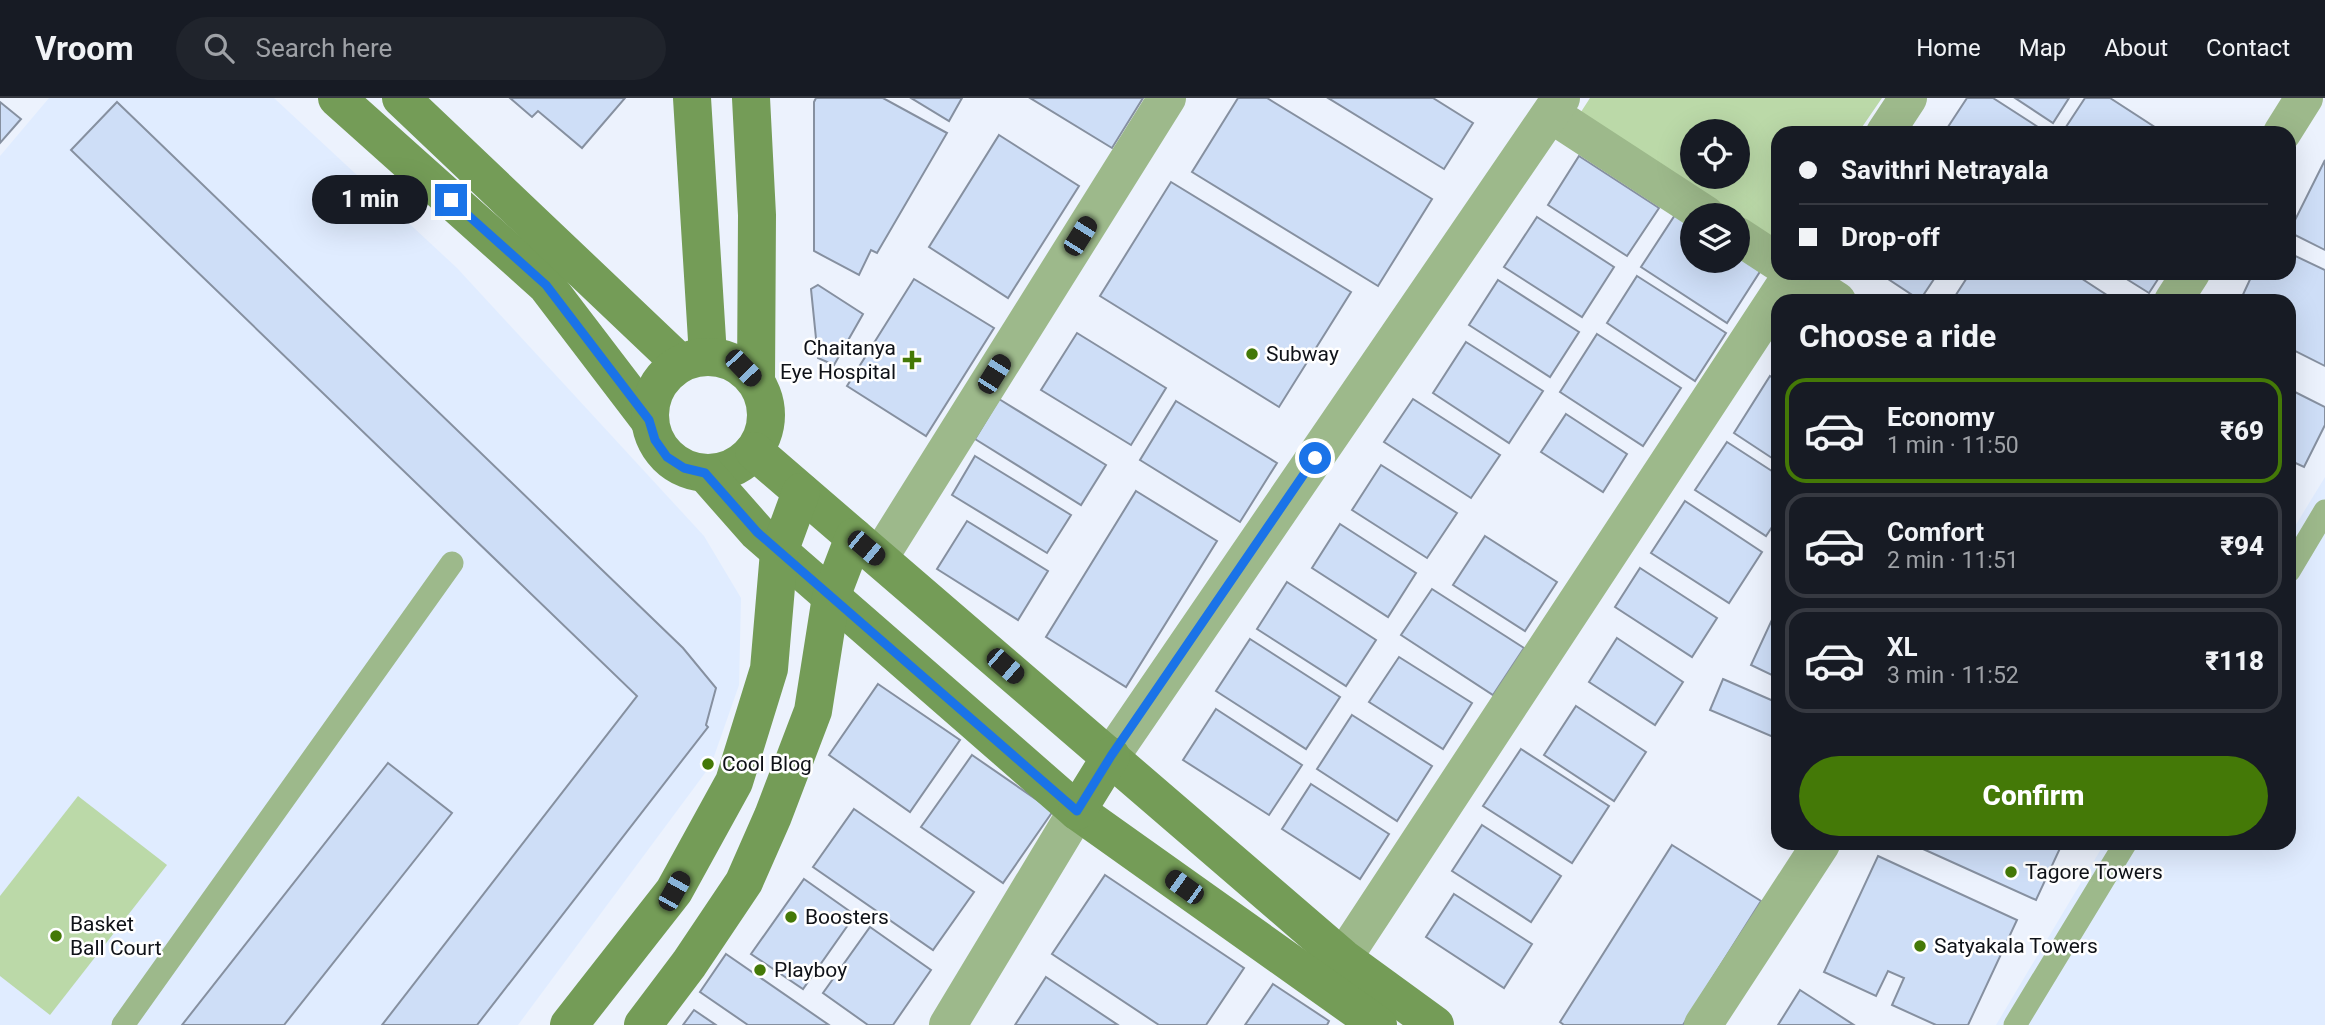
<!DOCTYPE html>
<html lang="en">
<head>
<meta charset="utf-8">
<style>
  :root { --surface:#171b24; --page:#20242c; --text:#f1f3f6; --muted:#9ea1a6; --line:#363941; --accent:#447907 }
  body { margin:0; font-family:Roboto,sans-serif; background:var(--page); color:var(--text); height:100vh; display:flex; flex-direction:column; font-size:26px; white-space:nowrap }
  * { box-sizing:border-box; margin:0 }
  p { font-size:23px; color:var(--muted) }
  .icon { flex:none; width:38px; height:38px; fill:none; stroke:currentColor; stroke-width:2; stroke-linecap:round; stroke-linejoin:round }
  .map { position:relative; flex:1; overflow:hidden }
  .sheet { position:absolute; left:1771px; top:196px; width:525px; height:556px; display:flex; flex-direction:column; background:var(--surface); border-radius:21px; box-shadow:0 7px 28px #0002 }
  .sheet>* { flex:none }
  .top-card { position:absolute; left:1771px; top:28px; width:525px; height:154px; border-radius:21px; box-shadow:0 7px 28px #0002; display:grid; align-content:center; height:154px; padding:0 28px; background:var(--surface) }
  .controls { position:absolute; left:1680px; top:21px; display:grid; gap:14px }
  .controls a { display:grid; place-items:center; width:70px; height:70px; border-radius:50%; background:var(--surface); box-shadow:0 7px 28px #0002; font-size:35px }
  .end { position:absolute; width:32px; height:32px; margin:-16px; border:9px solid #1a73e8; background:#fff; box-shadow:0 0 0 4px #fff }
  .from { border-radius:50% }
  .bubble { position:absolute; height:49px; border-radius:24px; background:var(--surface); box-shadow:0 7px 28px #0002; font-size:23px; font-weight:800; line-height:49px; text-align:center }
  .car { position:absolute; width:21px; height:42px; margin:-21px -10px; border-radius:9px; box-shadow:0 0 5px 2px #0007; background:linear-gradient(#222 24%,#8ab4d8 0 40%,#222 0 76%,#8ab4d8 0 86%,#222 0) }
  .top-card b { display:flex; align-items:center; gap:24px; height:66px; font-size:26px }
  .top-card b+b { border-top:2px solid var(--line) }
  .top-card i { width:18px; height:18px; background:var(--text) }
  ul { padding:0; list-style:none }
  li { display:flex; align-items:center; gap:21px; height:105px; margin:0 14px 10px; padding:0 14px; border:4px solid var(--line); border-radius:21px }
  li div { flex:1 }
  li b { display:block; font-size:26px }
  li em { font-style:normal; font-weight:800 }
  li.on { border-color:var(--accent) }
  li>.icon { width:63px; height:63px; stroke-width:1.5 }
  h2 { padding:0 28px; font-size:32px; line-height:84px }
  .action { display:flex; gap:14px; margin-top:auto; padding:14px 28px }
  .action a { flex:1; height:80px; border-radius:42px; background:var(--accent); color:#fff; font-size:28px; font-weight:800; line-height:80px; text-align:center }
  header { display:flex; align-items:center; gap:42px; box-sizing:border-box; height:98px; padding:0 35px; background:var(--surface); border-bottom:2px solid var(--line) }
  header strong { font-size:33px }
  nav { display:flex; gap:38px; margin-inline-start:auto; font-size:24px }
  .search { width:490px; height:63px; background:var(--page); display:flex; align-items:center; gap:18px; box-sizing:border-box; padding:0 24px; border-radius:38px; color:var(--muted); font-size:26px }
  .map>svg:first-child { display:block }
</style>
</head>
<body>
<header>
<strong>Vroom</strong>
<div class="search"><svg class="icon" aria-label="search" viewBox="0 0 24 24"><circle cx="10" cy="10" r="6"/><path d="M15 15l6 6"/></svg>Search here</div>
<nav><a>Home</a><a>Map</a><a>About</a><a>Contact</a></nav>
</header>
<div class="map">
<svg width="2325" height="927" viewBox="0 0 2325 927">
  <rect width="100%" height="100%" fill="#ecf2fd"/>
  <g fill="#e0ecff">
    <polygon points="49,0 274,0 457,170 704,438 741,500 739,587 711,667 518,927 0,927 0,58"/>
    <polygon points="2325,379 2325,927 1996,927 2104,746 2289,746 2289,438"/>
  </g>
  <g fill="#bbd9a8" fill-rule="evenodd">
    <path d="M1590,0H1882L1858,35H1778V149L1738,123V117H1730L1579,17ZM1692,33H1738V79H1692Z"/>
    <polygon points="78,698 167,767 50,917 0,878 0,798"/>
  </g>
  <g fill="#cedef7" stroke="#8690a0" stroke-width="2">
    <polygon points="510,0 625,0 582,50 538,13 532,19"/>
    <polygon points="816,0 883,0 947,35 877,155 871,152 859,177 814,153 814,4"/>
    <polygon points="911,0 962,0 949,23"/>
    <polygon points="1030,0 1143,0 1112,50"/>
    <polygon points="1238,0 1267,0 1432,101 1378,188 1192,74"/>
    <polygon points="1328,0 1433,0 1473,25 1444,71"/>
    <polygon points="1967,0 1993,0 2038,29 2035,35 1944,35"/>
    <polygon points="2015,0 2069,0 2053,25"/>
    <polygon points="2085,0 2110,0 2164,35 2062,35"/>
    <polygon points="0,4 21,21 0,45"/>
    <polygon points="117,4 683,550 716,590 706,627 708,629 477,927 382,927 637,598 71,52"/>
    <polygon points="999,37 1079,88 1008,200 929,149"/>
    <polygon points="1579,58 1659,110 1627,158 1548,107"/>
    <polygon points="2325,62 2325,152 2289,134"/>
    <polygon points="1171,84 1351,194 1279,309 1100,198"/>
    <polygon points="1675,117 1692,128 1692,163 1738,163 1738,157 1761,172 1727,225 1641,169"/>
    <polygon points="1537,119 1614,169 1582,219 1504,169"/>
    <polygon points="2289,155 2325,172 2325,268 2289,250 2289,203 2240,203 2253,175 2289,175"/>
    <polygon points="1879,175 1938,175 1920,202"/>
    <polygon points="1970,175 2073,175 2116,203 1952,203"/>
    <polygon points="2117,175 2162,175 2149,195"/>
    <polygon points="1637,178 1726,235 1695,283 1607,225"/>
    <polygon points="914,181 994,230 926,338 847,288"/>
    <polygon points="1498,182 1579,234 1550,279 1469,227"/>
    <polygon points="818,187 863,216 834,267 818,260 811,191"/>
    <polygon points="1077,235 1166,290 1131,347 1041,292"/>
    <polygon points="1597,236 1681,290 1643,348 1560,294"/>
    <polygon points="1466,244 1543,293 1509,345 1433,295"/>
    <polygon points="1770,278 1778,283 1778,364 1734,335"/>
    <polygon points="2289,291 2325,309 2325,327 2304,369 2289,362"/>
    <polygon points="999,301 1106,367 1081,407 975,341"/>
    <polygon points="1413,301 1500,357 1471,400 1384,344"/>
    <polygon points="1176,303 1277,365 1240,424 1140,362"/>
    <polygon points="1566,316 1627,356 1603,394 1541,354"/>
    <polygon points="1727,344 1778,377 1778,420 1766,438 1695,392"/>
    <polygon points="975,358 1071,417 1047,455 952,397"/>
    <polygon points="1381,367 1457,415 1427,460 1352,412"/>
    <polygon points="1136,393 1217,443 1126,589 1046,539"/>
    <polygon points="1685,403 1762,454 1729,505 1651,455"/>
    <polygon points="967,423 1048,473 1018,522 937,471"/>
    <polygon points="1340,426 1416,475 1388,519 1312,470"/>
    <polygon points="1485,438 1557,484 1525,533 1453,487"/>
    <polygon points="1640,470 1717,520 1692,559 1615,509"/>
    <polygon points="1287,484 1376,542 1346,588 1257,531"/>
    <polygon points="1432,491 1524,550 1493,597 1401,537"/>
    <polygon points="1776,513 1778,514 1778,580 1751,567"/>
    <polygon points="1617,540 1683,584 1655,627 1589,584"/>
    <polygon points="1250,541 1340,599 1306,651 1216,593"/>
    <polygon points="1399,559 1472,605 1443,651 1369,604"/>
    <polygon points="1723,581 1778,605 1778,641 1710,612"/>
    <polygon points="878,586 960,642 910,714 829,657"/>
    <polygon points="1576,608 1646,654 1614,703 1544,657"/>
    <polygon points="1216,611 1302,667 1269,717 1183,662"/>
    <polygon points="1352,617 1432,668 1397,723 1317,671"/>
    <polygon points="1521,651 1609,708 1572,765 1483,708"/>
    <polygon points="972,657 1053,713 1003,785 921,729"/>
    <polygon points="388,665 452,715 284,927 182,927"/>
    <polygon points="1311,686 1389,736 1360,781 1282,731"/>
    <polygon points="854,711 974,794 933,852 813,769"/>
    <polygon points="1482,727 1561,778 1531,824 1452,773"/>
    <polygon points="1912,746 2062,746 2036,802"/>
    <polygon points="1672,747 1761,803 1683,927 1564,927 1560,924"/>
    <polygon points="1878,758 2017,822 1968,927 1936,927 1892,907 1904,880 1888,873 1876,898 1824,874"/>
    <polygon points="1105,777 1244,870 1206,927 1159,927 1052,856"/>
    <polygon points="804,781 855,817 803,891 751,856"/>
    <polygon points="1454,796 1532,846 1504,890 1426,839"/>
    <polygon points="870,829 931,872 893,927 868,927 823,895"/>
    <polygon points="726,856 829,927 748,927 700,894"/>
    <polygon points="1046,879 1118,927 1015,927"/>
    <polygon points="1273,886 1329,923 1327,927 1245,927"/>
    <polygon points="1800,892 1854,927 1778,927"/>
    <polygon points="694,912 716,927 683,927"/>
  </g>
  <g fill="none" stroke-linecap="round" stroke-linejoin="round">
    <g stroke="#9db98b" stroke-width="23">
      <polyline points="2289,473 2325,413"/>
      <polyline points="123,927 452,465"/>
      <polyline points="2015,927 2125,746"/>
    </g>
    <g stroke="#9db98b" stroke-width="38">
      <polyline points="1551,16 1706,117"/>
      <polyline points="1885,35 1908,0"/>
      <polyline points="2282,35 2304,0"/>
      <polyline points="1738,138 1778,164"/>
      <polyline points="1794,175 1837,203"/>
      <polyline points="2173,203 2191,175"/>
      <polyline points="879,460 1167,0"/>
      <polyline points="1111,658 1561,0"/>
      <polyline points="1343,860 1793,175"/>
      <polyline points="948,927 1077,713"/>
      <polyline points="1703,927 1821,746"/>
    </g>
    <g stroke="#749c57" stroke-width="38">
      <polyline points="337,0 546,187 649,322"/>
      <polyline points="401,0 680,265"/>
      <polyline points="692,0 708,258"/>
      <polyline points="751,0 757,117 756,283"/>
      <circle cx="708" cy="317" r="58"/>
      <polyline points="754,353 1343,860 1435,927"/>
      <polyline points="705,375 757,434 1077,713 1378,927"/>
      <polyline points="1077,713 1111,658"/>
      <polyline points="569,927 674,793 734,684 769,571 779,454 801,394"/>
      <polyline points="643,927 689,866 744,784 773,718 813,613 831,499 854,439"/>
    </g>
  </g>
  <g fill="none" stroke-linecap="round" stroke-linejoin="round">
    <polyline stroke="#1a73e8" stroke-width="9" points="451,102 546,187 649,322 655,342 667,359 684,370 705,375 757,434 1077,713 1111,658 1315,360"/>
  </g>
  <g fill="#447907" stroke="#fff" stroke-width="2.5">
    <circle cx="1252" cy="256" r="7"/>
    <path d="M908.5 251.5h7v7h7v7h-7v7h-7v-7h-7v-7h7z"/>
    <circle cx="708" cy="666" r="7"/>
    <circle cx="2011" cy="774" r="7"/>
    <circle cx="791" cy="819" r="7"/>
    <circle cx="56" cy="838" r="7"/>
    <circle cx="1920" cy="848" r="7"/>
    <circle cx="760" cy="872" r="7"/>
  </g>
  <g text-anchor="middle" stroke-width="5" stroke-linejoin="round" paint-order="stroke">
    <g font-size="21" fill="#0f1218" stroke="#fff" text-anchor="start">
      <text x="896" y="257" text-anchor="end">Chaitanya<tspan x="896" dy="24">Eye Hospital</tspan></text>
      <text x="1266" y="263">Subway</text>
      <text x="722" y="673">Cool Blog</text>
      <text x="2025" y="781">Tagore Towers</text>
      <text x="805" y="826">Boosters</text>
      <text x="70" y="833">Basket<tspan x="70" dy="24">Ball Court</tspan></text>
      <text x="1934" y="855">Satyakala Towers</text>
      <text x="774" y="879">Playboy</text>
    </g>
  </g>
</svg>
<div class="controls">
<a><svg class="icon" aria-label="locate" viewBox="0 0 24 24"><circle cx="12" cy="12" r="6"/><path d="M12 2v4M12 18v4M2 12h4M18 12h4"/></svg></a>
<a><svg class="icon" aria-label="layers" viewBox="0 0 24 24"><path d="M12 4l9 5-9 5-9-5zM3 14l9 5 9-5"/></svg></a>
</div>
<i class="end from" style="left:1315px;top:360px"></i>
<i class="end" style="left:451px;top:102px"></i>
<div class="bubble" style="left:312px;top:77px;width:116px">1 min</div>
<i class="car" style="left:1080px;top:138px;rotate:32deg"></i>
<i class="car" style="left:743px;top:270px;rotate:136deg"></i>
<i class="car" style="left:994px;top:276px;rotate:32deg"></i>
<i class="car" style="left:866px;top:450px;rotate:130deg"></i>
<i class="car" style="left:1005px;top:568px;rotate:131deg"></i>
<i class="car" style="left:1184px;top:789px;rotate:306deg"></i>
<i class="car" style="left:674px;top:793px;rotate:29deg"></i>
<div class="top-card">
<b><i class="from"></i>Savithri Netrayala</b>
<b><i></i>Drop-off</b>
</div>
<section class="sheet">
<h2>Choose a ride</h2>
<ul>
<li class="on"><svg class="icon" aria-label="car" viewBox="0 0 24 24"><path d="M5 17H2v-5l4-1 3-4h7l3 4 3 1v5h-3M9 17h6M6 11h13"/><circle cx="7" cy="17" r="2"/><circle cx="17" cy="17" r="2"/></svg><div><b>Economy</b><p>1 min · 11:50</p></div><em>₹69</em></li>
<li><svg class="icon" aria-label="car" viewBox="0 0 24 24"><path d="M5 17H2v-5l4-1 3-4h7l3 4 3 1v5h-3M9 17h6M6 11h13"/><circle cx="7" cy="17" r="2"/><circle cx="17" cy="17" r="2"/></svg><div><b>Comfort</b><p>2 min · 11:51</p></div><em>₹94</em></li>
<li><svg class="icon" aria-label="car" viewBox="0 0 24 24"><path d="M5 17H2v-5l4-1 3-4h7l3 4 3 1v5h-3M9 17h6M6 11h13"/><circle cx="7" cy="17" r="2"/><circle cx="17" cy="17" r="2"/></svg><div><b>XL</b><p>3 min · 11:52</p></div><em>₹118</em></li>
</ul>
<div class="action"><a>Confirm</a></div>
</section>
</div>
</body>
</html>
